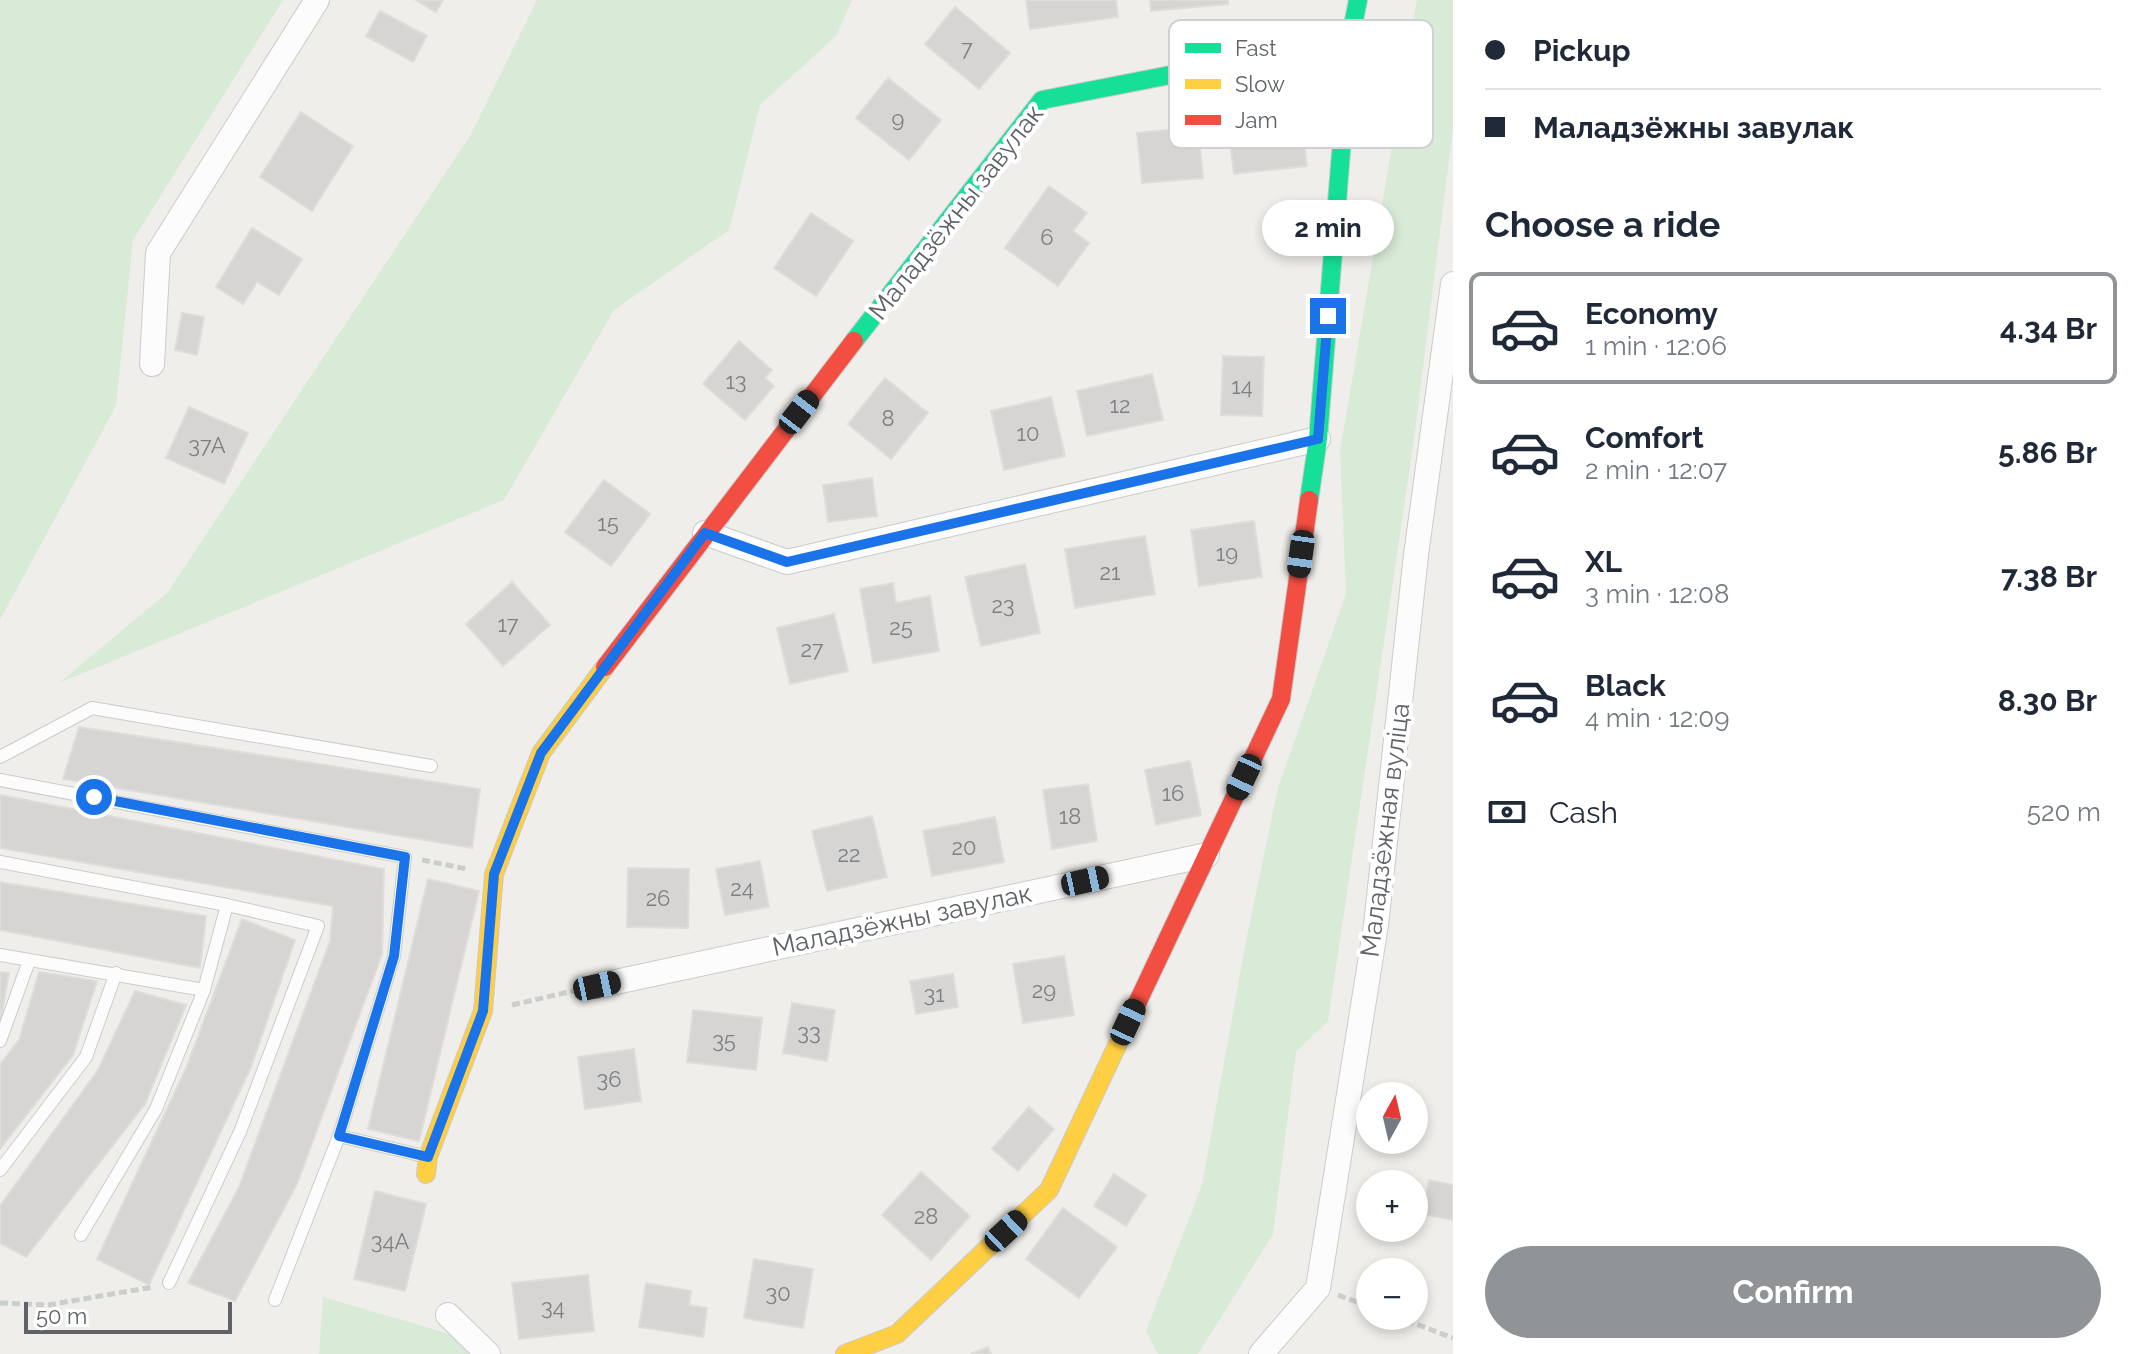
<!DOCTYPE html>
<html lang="en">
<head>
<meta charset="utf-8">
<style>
  :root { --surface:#fff; --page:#f2f2f3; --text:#1f2937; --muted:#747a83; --line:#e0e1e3; --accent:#919496 }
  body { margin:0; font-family:Raleway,sans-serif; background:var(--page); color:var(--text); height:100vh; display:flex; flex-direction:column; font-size:30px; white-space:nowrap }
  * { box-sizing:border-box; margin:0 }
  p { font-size:26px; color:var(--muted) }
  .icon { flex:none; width:44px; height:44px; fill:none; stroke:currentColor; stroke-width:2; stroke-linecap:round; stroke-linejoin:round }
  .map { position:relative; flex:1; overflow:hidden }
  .drawer { display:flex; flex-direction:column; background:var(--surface); width:680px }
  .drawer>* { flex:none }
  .hud { display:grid; align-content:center; height:176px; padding:0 32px; background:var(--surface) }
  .needle { width:52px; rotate:8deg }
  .fabs { position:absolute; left:1356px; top:1082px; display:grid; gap:16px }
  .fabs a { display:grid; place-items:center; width:72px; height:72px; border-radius:50%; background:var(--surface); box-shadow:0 4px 12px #0003; font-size:40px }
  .scale { position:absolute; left:24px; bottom:20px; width:208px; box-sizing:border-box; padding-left:8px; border:4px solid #5f6368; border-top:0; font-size:22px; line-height:28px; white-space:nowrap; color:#5f6368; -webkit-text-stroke:6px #fff; paint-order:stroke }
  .end { position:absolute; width:36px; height:36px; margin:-18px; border:10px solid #1a73e8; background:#fff; box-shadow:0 0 0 4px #fff }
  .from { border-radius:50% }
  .bubble { position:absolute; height:56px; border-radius:28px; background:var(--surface); box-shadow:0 4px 12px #0003; font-size:26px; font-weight:700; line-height:56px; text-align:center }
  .car { position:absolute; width:24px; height:48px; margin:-24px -12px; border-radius:10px; box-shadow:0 0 6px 2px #0007; background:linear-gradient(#222 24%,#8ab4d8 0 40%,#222 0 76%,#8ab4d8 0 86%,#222 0) }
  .hud b { display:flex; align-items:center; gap:28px; height:76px; font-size:30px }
  .hud b+b { border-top:2px solid var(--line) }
  .hud i { width:20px; height:20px; background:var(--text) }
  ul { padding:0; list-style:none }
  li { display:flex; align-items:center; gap:24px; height:112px; margin:0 16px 12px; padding:0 16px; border:4px solid transparent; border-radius:12px }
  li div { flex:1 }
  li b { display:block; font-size:30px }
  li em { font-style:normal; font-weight:700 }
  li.on { border-color:var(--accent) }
  li>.icon { width:72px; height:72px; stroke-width:1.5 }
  h2 { padding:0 32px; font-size:36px; line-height:96px }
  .pay { display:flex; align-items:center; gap:20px; height:88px; padding:0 32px; font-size:30px }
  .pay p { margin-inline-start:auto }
  .cta { display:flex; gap:16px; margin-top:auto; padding:16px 32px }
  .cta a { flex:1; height:92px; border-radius:48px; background:var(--accent); color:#fff; font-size:32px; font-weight:700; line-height:92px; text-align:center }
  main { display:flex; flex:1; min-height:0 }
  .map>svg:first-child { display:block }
</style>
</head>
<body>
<main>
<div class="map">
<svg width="1453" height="1354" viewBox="0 0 1453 1354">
  <rect width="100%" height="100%" fill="#efeeea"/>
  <g fill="#d8ebd6">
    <polygon points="0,0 283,0 133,240 116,406 0,620"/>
    <polygon points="537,0 852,0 836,36 760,105 729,230 614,310 504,500 59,683 168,592 470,136"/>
    <polygon points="1417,0 1453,0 1453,128 1414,439 1328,1021 1296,1052 1273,1234 1198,1354 1158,1354 1146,1331 1202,1185 1246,941 1278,788 1346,594 1340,451"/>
    <polygon points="323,1297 460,1337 470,1354 319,1354"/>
  </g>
  <g fill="#d6d5d3" stroke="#deddd9" stroke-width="2">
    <polygon points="416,0 443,0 436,12"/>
    <polygon points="1026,0 1116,0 1118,17 1030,29"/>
    <polygon points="1150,0 1228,0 1228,4 1151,11"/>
    <polygon points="955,7 1010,53 979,89 925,44"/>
    <polygon points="380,11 427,36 413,62 366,36"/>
    <polygon points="888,78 941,120 909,160 856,118"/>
    <polygon points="1300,109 1307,166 1234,174 1227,118"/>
    <polygon points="301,112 353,146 312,211 260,177"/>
    <polygon points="1198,127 1203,178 1142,183 1137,133"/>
    <polygon points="1049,186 1087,213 1073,231 1089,243 1058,286 1005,248"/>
    <polygon points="811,213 853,241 816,296 774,268"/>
    <polygon points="252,228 302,259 279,295 257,282 243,304 216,287"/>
    <polygon points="182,313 204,317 197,355 175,350"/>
    <polygon points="739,341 772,370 765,378 774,386 745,420 703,384"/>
    <polygon points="1223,356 1264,357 1262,416 1221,415"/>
    <polygon points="1152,374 1163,420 1087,436 1077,391"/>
    <polygon points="885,378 928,413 891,459 848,424"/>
    <polygon points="1051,397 1065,456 1004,470 991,411"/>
    <polygon points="189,407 248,433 224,484 166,458"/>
    <polygon points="872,478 877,516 828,522 823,485"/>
    <polygon points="604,480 650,514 611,566 565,532"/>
    <polygon points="1254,521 1262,577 1199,586 1191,530"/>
    <polygon points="1145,536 1155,594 1075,608 1065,549"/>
    <polygon points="1025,564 1040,633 981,646 965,577"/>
    <polygon points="512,582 550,625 503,666 466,624"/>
    <polygon points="893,583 896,603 930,596 939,651 873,663 860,589"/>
    <polygon points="834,614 848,671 790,684 777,628"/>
    <polygon points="79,727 480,789 472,848 63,779"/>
    <polygon points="1190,761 1201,815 1156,825 1145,770"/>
    <polygon points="1088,784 1097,841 1052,849 1043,790"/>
    <polygon points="0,795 384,869 382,954 297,1184 235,1301 188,1283 239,1187 330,941 333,906 0,848"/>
    <polygon points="872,816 887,877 827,891 812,831"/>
    <polygon points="995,817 1004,862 932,876 923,831"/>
    <polygon points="760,861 769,907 725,915 716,869"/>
    <polygon points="628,868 689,869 688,928 627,927"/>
    <polygon points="428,879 479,891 419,1141 368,1129"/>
    <polygon points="0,882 206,916 200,968 0,930"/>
    <polygon points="242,919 295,940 251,1067 149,1285 97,1259 187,1066"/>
    <polygon points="1064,956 1074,1015 1023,1023 1013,964"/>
    <polygon points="0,972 9,973 0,1023"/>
    <polygon points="39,972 97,981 73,1055 0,1149 0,1064 19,1040"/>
    <polygon points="953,974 958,1007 916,1014 910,981"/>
    <polygon points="135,991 186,1005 145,1104 26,1257 0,1243 0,1206 98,1070"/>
    <polygon points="792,1003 835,1010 827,1061 783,1053"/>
    <polygon points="693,1010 762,1018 756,1070 687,1062"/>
    <polygon points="634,1049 641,1101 585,1109 578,1057"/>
    <polygon points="1029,1107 1054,1129 1018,1171 992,1149"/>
    <polygon points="921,1172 970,1216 931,1260 882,1215"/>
    <polygon points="1114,1174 1146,1195 1126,1226 1094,1206"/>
    <polygon points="1429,1180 1453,1185 1453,1220 1422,1214"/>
    <polygon points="375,1191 426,1204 405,1291 354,1279"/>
    <polygon points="1063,1208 1117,1247 1079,1298 1026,1259"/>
    <polygon points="754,1259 813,1269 803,1328 744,1318"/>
    <polygon points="588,1275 594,1331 519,1339 512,1283"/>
    <polygon points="646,1283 691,1291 689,1305 707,1308 703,1337 639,1327"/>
    <polygon points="988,1347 991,1354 971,1354"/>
  </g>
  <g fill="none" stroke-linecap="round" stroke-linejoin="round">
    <defs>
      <g id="lane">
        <polyline points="0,757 92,708 431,766"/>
        <polyline points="0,780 405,857 394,956 339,1136 424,1156"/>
        <polyline points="0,862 227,905 318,926 240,1132 169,1283"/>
        <polyline points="0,955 204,990"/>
        <polyline points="0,1041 29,961"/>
        <polyline points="0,1170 86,1057 116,973"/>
        <polyline points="81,1235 156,1109 204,990 227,905"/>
        <polyline points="275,1300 339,1136"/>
      </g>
      <g id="street">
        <polyline points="152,364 158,253 317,0"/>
        <polyline points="705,533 787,562 1318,439"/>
        <polyline points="597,986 1207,855"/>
        <polyline points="448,1315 488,1354"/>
        <polyline points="1261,1354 1318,1288 1376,925 1416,555 1453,284"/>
      </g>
      <g id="fast">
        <polyline points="854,341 1042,100 1350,40"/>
        <polyline points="1309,500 1318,439 1350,40 1358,0"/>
      </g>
      <g id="slow">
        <polyline points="426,1174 428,1157 483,1011 494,874 541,753 605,667"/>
        <polyline points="845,1354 897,1334 1049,1190 1131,1016"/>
      </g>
      <g id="jam">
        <polyline points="605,667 854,341"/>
        <polyline points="1131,1016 1281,699 1309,500"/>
      </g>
    </defs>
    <use href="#lane" stroke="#cbcccc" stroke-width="14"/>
    <use href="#street" stroke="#cbcccc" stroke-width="26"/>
    <use href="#fast" stroke="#cacacb" stroke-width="20"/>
    <use href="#slow" stroke="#cacacb" stroke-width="20"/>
    <use href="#jam" stroke="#cacacb" stroke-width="20"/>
    <g stroke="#cacfcc" stroke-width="5" stroke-dasharray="8 4" stroke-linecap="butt">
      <polyline points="422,860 467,869"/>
      <polyline points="512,1005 573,991"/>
      <polyline points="1338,1295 1370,1307"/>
      <polyline points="0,1303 48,1305 153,1287"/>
      <polyline points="1395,1316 1453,1338"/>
    </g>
    <use href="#lane" stroke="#fdfcfc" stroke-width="12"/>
    <use href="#street" stroke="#fdfcfc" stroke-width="24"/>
    <use href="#fast" stroke="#16e098" stroke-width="18"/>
    <use href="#slow" stroke="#ffcf43" stroke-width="18"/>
    <use href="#jam" stroke="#f24e42" stroke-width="18"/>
  </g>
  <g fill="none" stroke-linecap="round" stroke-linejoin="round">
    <polyline stroke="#1a73e8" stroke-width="10" points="94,797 405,857 394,956 339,1136 428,1157 483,1011 494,874 541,753 705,533 787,562 1318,439 1328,316"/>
  </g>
  <g text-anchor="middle" stroke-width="8" stroke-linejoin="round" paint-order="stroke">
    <g font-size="22" fill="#7e8184">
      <text x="967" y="56">7</text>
      <text x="898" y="127">9</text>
      <text x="1047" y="245">6</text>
      <text x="736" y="389">13</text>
      <text x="1242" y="394">14</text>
      <text x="1120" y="413">12</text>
      <text x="888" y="426">8</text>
      <text x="1028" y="441">10</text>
      <text x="207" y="453">37А</text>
      <text x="608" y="531">15</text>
      <text x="1227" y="561">19</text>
      <text x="1110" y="580">21</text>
      <text x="1003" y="613">23</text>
      <text x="508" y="632">17</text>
      <text x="901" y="635">25</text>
      <text x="812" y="657">27</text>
      <text x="1173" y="801">16</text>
      <text x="1070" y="824">18</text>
      <text x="964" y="855">20</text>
      <text x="849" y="862">22</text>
      <text x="742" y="896">24</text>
      <text x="658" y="906">26</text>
      <text x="1044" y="998">29</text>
      <text x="934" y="1002">31</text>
      <text x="809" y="1040">33</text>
      <text x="724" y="1048">35</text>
      <text x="609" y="1087">36</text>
      <text x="926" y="1224">28</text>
      <text x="390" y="1249">34А</text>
      <text x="778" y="1301">30</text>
      <text x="553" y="1315">34</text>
    </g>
    <g font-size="26" fill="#5f6368" stroke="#fff">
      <text transform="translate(956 212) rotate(-52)" y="9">Маладзёжны завулак</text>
      <text transform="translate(1385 830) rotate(-83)" y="9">Маладзёжная вуліца</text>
      <text transform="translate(902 920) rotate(-12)" y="9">Маладзёжны завулак</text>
    </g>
  </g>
  <rect x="1169" y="20" width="264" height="128" rx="12" fill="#fff" stroke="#cfd0d2" stroke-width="2"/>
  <rect x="1185" y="43" width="36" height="10" fill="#16e098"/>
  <rect x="1185" y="79" width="36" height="10" fill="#ffcf43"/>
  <rect x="1185" y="115" width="36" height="10" fill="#f24e42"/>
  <g font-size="22" fill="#5f6368">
    <text x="1235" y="56">Fast</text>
    <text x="1235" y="92">Slow</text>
    <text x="1235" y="128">Jam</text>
  </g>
</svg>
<div class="fabs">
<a><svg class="needle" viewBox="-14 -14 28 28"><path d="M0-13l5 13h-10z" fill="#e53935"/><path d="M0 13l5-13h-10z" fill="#747a83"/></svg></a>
<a>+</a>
<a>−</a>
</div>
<div class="scale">50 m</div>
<i class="end from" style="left:94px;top:797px"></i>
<i class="end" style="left:1328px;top:316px"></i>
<div class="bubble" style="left:1262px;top:200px;width:132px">2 min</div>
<i class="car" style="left:799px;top:412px;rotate:38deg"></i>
<i class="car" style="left:1301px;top:554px;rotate:188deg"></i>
<i class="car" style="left:1244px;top:777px;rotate:205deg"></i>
<i class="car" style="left:1085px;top:881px;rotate:78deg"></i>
<i class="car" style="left:597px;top:986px;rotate:78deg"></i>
<i class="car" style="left:1128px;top:1022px;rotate:25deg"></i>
<i class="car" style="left:1006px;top:1231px;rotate:47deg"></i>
</div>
<section class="drawer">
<div class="hud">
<b><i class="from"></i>Pickup</b>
<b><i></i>Маладзёжны завулак</b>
</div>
<h2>Choose a ride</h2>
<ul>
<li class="on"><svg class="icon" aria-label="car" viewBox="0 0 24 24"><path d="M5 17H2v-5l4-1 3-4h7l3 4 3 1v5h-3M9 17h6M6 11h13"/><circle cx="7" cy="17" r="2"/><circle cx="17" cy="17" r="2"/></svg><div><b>Economy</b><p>1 min · 12:06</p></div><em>4.34 Br</em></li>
<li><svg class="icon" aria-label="car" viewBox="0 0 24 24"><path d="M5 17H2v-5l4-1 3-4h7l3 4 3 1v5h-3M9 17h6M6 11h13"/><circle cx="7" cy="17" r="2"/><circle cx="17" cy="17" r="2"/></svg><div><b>Comfort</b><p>2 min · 12:07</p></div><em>5.86 Br</em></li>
<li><svg class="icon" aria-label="car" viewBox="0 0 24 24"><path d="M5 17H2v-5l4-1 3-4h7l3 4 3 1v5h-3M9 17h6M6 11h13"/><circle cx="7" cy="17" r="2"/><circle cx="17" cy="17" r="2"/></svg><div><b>XL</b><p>3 min · 12:08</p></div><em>7.38 Br</em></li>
<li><svg class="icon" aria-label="car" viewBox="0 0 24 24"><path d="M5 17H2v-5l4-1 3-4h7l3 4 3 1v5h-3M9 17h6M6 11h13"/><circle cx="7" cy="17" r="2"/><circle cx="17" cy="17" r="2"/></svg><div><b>Black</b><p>4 min · 12:09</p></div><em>8.30 Br</em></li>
</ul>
<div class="pay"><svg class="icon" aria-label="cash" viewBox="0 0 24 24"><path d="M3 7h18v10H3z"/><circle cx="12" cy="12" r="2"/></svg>Cash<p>520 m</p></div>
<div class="cta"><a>Confirm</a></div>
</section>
</main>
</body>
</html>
